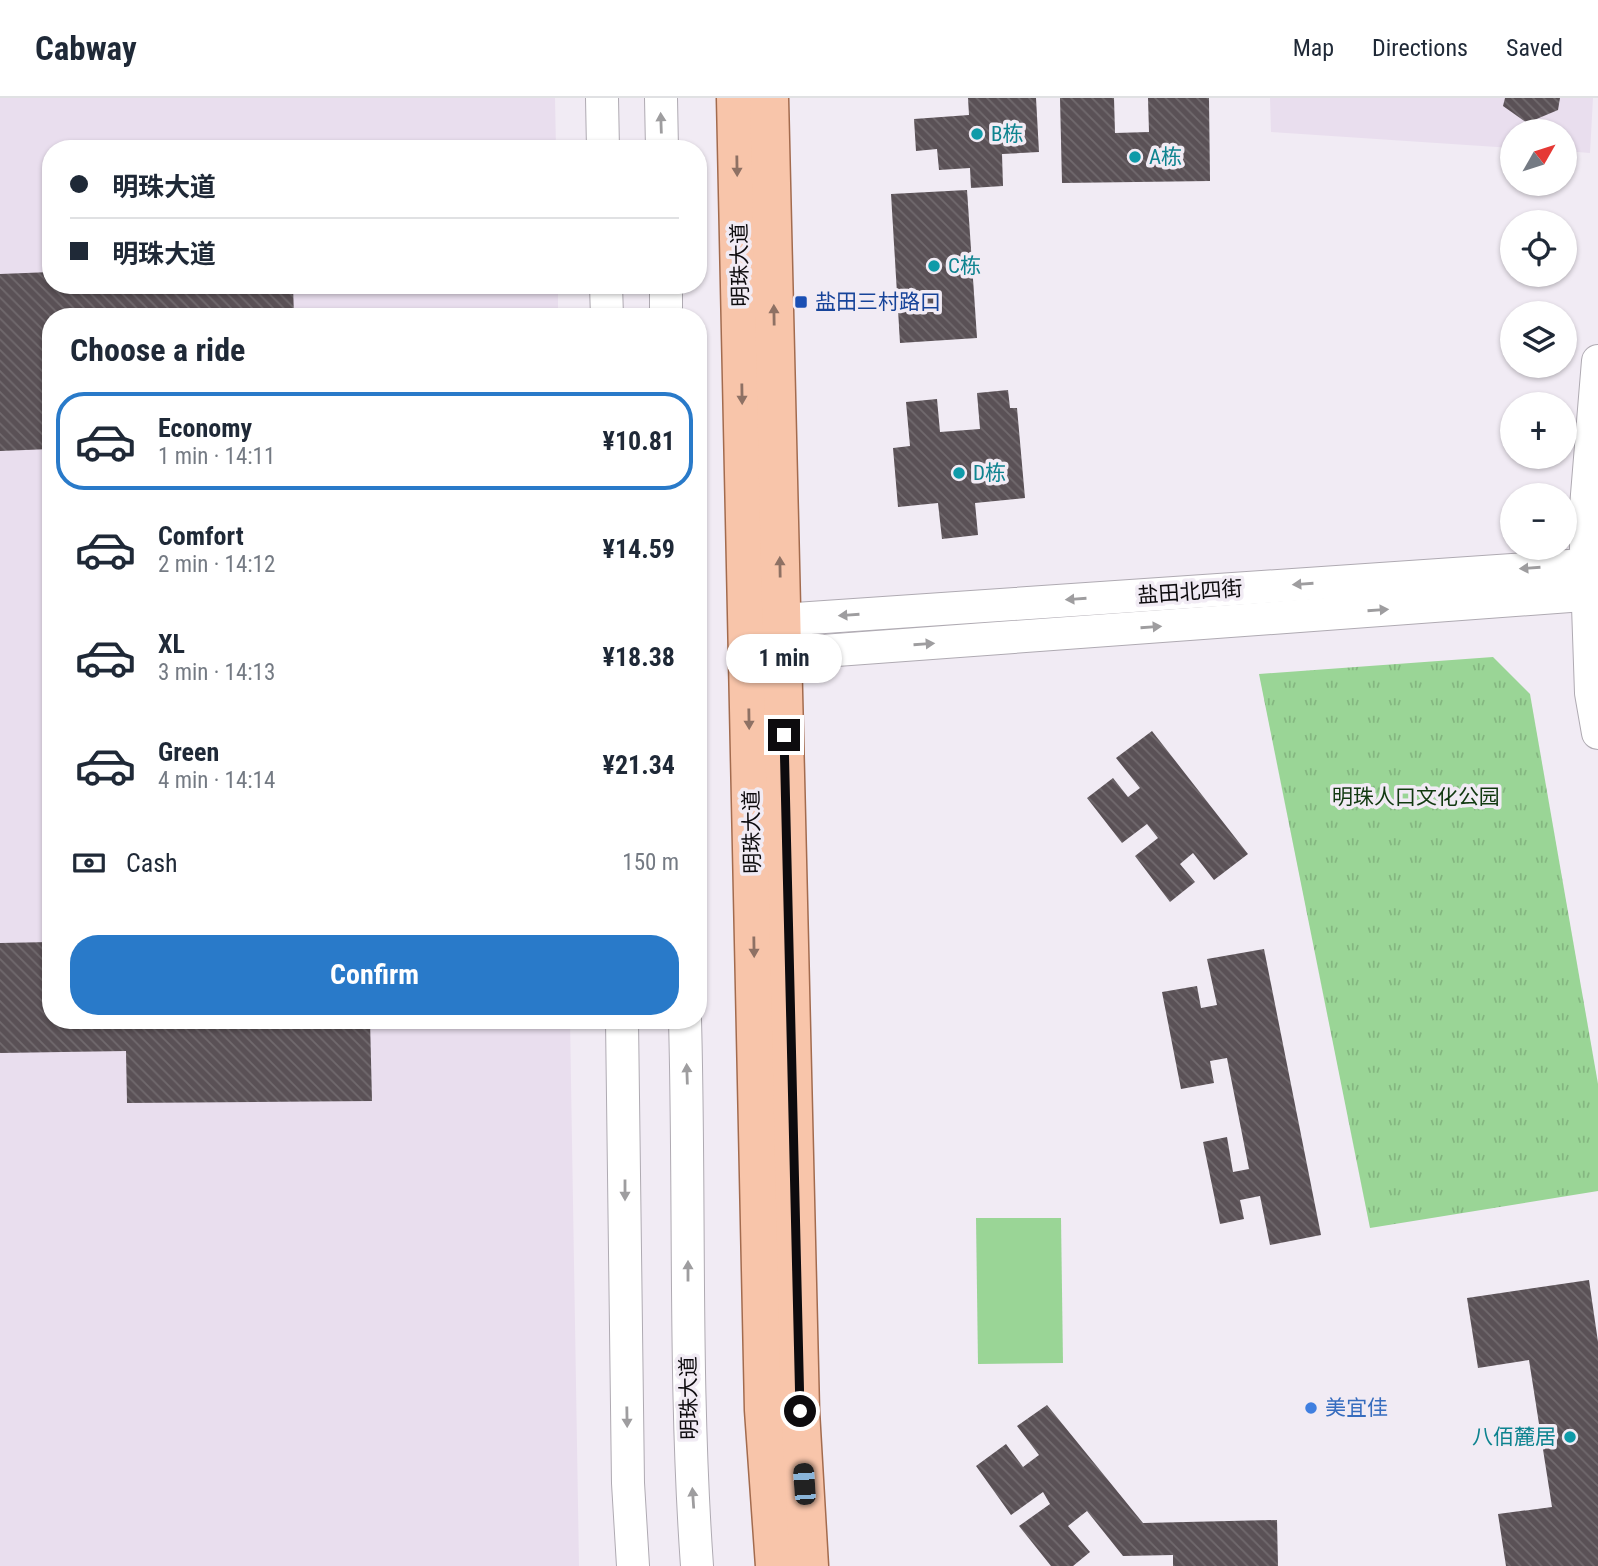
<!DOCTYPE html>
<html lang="en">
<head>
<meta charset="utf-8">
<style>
  :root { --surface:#fff; --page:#f6f6f7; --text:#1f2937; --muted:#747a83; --line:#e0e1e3; --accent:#297ac9 }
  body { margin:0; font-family:"Roboto Condensed","Noto Sans SC",sans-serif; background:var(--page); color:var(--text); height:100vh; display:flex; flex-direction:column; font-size:26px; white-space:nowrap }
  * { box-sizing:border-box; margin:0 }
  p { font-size:23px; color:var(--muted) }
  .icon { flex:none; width:38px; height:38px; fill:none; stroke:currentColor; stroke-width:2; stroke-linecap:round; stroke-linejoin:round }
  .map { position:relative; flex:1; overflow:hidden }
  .panel { position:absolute; left:42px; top:210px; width:665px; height:721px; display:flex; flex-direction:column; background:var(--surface); border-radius:28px; box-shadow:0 2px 5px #0004 }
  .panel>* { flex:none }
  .banner { position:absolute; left:42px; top:42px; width:665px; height:154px; border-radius:28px; box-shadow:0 2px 5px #0004; display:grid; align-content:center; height:154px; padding:0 28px; background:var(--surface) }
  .needle { width:46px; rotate:51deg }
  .fabs { position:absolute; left:1500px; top:21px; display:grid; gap:14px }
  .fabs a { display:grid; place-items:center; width:77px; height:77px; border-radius:50%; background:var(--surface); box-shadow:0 2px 5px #0004; font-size:35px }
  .end { position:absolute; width:32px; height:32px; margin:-16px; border:9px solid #0d0b0e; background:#fff; box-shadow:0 0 0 4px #fff }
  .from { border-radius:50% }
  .bubble { position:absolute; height:49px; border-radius:24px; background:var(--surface); box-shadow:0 2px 5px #0004; font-size:23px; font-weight:700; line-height:49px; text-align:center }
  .car { position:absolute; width:21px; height:42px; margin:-21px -10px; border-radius:9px; box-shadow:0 0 5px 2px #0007; background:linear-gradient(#222 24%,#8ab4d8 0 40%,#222 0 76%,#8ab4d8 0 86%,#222 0) }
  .banner b { display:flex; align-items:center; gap:24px; height:66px; font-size:26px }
  .banner b+b { border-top:2px solid var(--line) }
  .banner i { width:18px; height:18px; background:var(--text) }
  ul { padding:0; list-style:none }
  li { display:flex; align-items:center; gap:21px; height:98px; margin:0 14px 10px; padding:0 14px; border:4px solid transparent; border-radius:28px }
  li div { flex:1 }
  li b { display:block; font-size:26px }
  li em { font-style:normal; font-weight:700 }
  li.active { border-color:var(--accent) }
  li>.icon { width:63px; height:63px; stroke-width:1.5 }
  h2 { padding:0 28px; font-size:32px; line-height:84px }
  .pay { display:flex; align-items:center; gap:18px; height:77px; padding:0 28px; font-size:26px }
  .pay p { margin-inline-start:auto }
  .button { display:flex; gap:14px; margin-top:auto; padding:14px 28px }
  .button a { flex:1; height:80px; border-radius:28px; background:var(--accent); color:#fff; font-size:28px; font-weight:700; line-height:80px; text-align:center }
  header { display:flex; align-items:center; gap:42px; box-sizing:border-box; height:98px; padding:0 35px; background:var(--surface); border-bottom:2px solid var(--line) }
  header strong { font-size:33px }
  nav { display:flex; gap:38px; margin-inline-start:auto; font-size:24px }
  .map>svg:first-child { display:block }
</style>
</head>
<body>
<header>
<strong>Cabway</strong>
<nav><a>Map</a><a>Directions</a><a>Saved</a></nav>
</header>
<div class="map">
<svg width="1598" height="1468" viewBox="0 0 1598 1468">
  <defs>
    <pattern id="grass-tufts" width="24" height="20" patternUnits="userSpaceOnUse" patternTransform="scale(1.75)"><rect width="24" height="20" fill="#9ad596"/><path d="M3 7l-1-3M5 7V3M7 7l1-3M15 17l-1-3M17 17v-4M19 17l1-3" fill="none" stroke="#84b680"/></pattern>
    <pattern id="building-back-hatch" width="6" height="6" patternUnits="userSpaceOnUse" patternTransform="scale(1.75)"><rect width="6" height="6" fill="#5a5156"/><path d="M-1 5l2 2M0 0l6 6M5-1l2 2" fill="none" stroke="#716a6e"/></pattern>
  </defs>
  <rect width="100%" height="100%" fill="#f1ebf4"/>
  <g fill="#e9deee">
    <polygon points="0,0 555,0 556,51 51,51 51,187 558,187 558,219 51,219 51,922 570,922 579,1468 0,1468"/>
    <polygon points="1270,0 1593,0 1590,55 1565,53 1564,33 1512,33 1512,50 1271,34"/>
  </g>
  <polygon fill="url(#grass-tufts)" points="1493,559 1530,596 1598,986 1598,1093 1370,1130 1259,576"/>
  <polygon fill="#9ad596" points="976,1120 1061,1120 1063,1265 978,1266"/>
  <g fill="url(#building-back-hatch)">
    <polygon points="968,0 1036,0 1039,54 1002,56 1003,88 971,90 970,70 939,72 937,51 916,53 914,21 969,17"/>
    <polygon points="1060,0 1114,0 1115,35 1149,34 1148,0 1209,0 1210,83 1062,85"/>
    <polygon points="1505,0 1560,0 1558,12 1527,25 1503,8"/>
    <polygon points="967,92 977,240 900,245 891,96"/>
    <polygon points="51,174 51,187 293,187 294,219 51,219 51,351 0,353 0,176"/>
    <polygon points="1008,292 1010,310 1017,310 1025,400 975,405 978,437 942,441 938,405 898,409 893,350 910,348 906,304 937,301 940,334 980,331 977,295"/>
    <polygon points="1152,633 1248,756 1214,782 1193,755 1180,766 1195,784 1170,804 1135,758 1158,740 1147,726 1122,745 1087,700 1113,680 1128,699 1140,690 1116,660"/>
    <polygon points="51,844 51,922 370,922 372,1003 127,1005 126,953 0,955 0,845"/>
    <polygon points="1264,851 1321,1137 1270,1147 1260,1098 1240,1102 1244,1121 1220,1126 1203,1044 1227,1039 1233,1074 1249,1071 1227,960 1210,963 1214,985 1181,991 1162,894 1197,888 1201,910 1217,907 1207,861"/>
    <polygon points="1589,1182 1598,1244 1598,1468 1506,1468 1498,1416 1552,1409 1529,1262 1478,1270 1467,1200"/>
    <polygon points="1047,1307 1143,1425 1277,1422 1278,1468 1173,1468 1173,1457 1123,1458 1087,1413 1068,1428 1090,1454 1073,1468 1051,1468 1019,1428 1050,1406 1043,1394 1011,1417 976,1368 1006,1346 1023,1369 1039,1357 1017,1328"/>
  </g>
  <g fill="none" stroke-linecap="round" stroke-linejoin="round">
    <defs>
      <g id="minor">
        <polyline points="602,0 603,51"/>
        <polyline points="661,0 662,51"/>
        <polyline points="606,187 607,219"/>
        <polyline points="666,187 666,219"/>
        <polyline points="1598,263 1585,421 1591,595 1598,635"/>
        <polyline points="781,522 1598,466"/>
        <polyline points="782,556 1598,496"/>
        <polyline points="622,922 628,1385 633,1468"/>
        <path d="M685,922C690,1104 684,1286 697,1468"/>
      </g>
      <g id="major">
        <polyline points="736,0 764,1312 775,1468"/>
        <polyline points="769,0 800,1313 809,1468"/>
      </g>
    </defs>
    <use href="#minor" stroke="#afaab2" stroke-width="34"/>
    <use href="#major" stroke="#a36b4e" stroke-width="41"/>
    <use href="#minor" stroke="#fff" stroke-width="32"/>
    <use href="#major" stroke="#f8c5aa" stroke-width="38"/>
  </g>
  <defs><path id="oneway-solid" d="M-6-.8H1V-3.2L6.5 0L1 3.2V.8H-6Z" transform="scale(1.75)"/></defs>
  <g fill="#9e9d9f">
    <use href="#oneway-solid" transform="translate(661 25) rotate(-92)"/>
    <use href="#oneway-solid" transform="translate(1530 470) rotate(176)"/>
    <use href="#oneway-solid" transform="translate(1303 486) rotate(176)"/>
    <use href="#oneway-solid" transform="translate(1076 501) rotate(176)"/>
    <use href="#oneway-solid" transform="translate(1378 512) rotate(-4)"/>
    <use href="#oneway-solid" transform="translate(849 517) rotate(176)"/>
    <use href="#oneway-solid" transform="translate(1151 529) rotate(-4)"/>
    <use href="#oneway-solid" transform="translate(924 546) rotate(-4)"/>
    <use href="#oneway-solid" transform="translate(687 976) rotate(-92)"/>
    <use href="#oneway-solid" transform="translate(625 1092) rotate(90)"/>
    <use href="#oneway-solid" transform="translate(688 1173) rotate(-90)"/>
    <use href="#oneway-solid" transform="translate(627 1319) rotate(89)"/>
    <use href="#oneway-solid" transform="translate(693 1400) rotate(-94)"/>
  </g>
  <g fill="#8e7164">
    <use href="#oneway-solid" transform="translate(737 68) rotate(89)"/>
    <use href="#oneway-solid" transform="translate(774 217) rotate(-91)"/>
    <use href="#oneway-solid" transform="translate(742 296) rotate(89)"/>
    <use href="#oneway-solid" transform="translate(780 469) rotate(-91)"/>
    <use href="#oneway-solid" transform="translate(749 621) rotate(89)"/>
    <use href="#oneway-solid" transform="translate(754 849) rotate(89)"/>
  </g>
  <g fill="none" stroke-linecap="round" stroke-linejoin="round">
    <polyline stroke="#0d0b0e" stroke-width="9" points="784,637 800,1313"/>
  </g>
  <g fill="#0f9aa8" stroke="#f1ebf4" stroke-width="2.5">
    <circle cx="977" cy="36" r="7"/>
    <circle cx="1135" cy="59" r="7"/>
    <circle cx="934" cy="168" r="7"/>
    <circle cx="959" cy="375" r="7"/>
    <circle cx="1570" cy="1339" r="7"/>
  </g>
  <rect fill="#1a4fb4" stroke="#f1ebf4" stroke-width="2.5" x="794" y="197" width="14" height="14" rx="3.5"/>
  <circle fill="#3f7fe0" stroke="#f1ebf4" stroke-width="2.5" cx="1311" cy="1310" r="7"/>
  <g text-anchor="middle" stroke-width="7" stroke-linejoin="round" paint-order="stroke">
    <g font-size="21" fill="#0d838f" stroke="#f1ebf4" text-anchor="start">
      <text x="991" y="43">B栋</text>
      <text x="1149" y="66">A栋</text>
      <text x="948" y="175">C栋</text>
      <text x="973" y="382">D栋</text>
      <text x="1556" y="1346" text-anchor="end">八佰麓居</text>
    </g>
    <g font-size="21" fill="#0d0b0e" stroke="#f1ebf4">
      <text transform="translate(740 167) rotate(-91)" y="7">明珠大道</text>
      <text transform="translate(1190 494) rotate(-4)" y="7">盐田北四街</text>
      <text transform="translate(752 734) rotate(-91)" y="7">明珠大道</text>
      <text transform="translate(689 1300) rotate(-91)" y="7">明珠大道</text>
    </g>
    <g font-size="21" fill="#164399" stroke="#f1ebf4" text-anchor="start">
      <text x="815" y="211">盐田三村路口</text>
    </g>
    <g font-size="21" fill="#113910" stroke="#f1ebf4">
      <text x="1416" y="706">明珠人口文化公园</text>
    </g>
    <g font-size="21" fill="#366cbe" stroke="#f1ebf4" text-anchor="start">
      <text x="1325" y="1317">美宜佳</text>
    </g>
  </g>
</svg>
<div class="fabs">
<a><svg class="needle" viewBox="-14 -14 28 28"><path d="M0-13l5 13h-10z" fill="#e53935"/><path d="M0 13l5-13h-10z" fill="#747a83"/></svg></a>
<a><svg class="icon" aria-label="locate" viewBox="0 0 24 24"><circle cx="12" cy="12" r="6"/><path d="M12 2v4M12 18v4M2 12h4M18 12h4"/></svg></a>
<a><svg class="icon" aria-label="layers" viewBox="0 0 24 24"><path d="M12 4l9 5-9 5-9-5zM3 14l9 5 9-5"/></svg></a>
<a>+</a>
<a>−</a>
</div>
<i class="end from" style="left:800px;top:1313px"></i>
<i class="end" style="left:784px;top:637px"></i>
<div class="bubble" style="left:726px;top:536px;width:116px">1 min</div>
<i class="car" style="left:804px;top:1386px;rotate:356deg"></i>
<div class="banner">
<b><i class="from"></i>明珠大道</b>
<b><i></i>明珠大道</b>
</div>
<section class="panel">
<h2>Choose a ride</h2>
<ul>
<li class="active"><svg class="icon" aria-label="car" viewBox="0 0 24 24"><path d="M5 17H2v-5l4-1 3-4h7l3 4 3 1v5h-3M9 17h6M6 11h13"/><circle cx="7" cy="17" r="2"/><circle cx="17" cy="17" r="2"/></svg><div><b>Economy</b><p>1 min · 14:11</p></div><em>¥10.81</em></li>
<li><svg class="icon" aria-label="car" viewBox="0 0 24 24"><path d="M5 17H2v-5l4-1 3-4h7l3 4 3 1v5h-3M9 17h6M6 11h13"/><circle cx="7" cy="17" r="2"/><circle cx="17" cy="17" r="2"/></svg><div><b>Comfort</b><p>2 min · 14:12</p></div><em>¥14.59</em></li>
<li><svg class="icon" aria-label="car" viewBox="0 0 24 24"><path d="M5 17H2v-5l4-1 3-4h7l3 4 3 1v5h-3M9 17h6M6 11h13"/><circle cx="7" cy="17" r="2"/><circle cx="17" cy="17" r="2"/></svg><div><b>XL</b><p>3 min · 14:13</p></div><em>¥18.38</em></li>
<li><svg class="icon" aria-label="car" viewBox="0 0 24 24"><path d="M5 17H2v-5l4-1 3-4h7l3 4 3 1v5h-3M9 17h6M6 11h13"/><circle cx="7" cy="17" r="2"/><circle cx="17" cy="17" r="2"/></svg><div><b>Green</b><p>4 min · 14:14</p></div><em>¥21.34</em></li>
</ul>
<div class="pay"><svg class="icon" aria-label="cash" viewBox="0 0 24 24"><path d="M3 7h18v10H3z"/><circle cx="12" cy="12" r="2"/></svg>Cash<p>150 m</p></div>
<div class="button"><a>Confirm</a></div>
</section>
</div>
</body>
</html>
